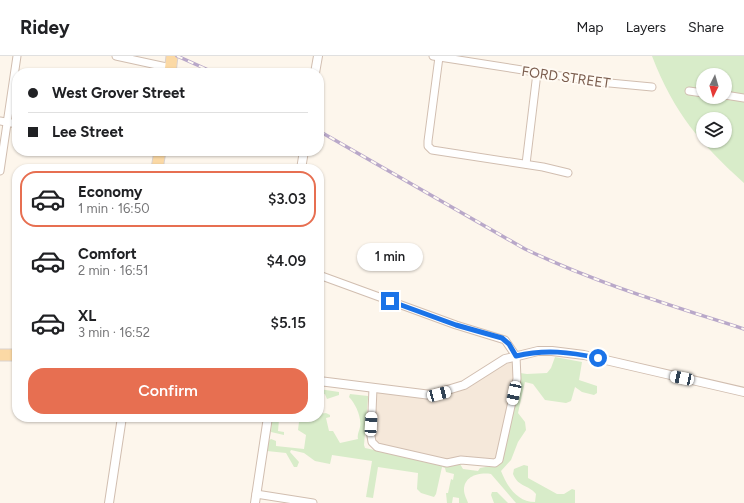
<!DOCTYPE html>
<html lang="en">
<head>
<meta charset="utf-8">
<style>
  :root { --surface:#fff; --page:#f6f6f6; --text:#202124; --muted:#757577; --line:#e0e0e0; --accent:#e76f51 }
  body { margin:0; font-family:Figtree,sans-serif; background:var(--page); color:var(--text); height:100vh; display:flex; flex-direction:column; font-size:15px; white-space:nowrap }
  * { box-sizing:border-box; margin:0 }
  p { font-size:13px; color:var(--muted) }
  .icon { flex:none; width:22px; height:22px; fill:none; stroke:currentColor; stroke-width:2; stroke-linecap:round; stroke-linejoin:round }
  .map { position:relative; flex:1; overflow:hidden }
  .drawer { position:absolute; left:12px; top:108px; width:312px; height:258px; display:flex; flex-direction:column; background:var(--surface); border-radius:16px; box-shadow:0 1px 3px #0004 }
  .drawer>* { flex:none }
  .banner { position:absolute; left:12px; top:12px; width:312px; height:88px; border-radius:16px; box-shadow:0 1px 3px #0004; display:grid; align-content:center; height:88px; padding:0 16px; background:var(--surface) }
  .needle { width:26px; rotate:185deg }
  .tools { position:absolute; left:696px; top:12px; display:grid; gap:8px }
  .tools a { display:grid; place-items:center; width:36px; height:36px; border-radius:50%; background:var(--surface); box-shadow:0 1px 3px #0004; font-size:20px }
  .end { position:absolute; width:18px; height:18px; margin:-9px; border:5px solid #1a73e8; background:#fff; box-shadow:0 0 0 2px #fff }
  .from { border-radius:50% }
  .bubble { position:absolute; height:28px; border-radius:14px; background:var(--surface); box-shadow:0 1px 3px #0004; font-size:13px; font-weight:600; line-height:28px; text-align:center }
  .car { position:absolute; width:12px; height:24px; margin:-12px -6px; border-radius:5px; box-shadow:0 0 3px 1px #0007; background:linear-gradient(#fff 24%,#345 0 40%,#fff 0 76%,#345 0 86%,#fff 0) }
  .banner b { display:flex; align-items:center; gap:14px; height:38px; font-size:15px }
  .banner b+b { border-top:1px solid var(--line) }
  .banner i { width:10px; height:10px; background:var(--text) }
  ul { padding:7px 0 0; list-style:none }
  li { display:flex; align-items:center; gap:12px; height:56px; margin:0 8px 6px; padding:0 8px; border:2px solid transparent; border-radius:16px }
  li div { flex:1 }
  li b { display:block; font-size:15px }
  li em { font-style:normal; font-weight:600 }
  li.on { border-color:var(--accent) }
  li>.icon { width:36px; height:36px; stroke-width:1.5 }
  .button { display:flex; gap:8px; margin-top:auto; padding:8px 16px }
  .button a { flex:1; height:46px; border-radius:16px; background:var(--accent); color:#fff; font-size:16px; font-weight:600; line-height:46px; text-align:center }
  header { display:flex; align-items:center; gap:24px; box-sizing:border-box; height:56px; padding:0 20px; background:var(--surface); border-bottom:1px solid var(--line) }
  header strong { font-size:19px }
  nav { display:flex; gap:22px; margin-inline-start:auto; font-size:14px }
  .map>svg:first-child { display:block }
</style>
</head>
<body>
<header>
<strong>Ridey</strong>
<nav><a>Map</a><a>Layers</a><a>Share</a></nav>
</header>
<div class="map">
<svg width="744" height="447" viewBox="0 0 744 447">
  <rect width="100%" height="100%" fill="#fdf6ec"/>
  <polygon fill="#f5e8da" points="516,300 518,314 499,404 454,406 384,393 371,380 373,332 439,338"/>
  <g fill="#d8ecc9" fill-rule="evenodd">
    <path d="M652,0H744V127C700,87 674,57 652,0ZM703,19H725V41H703ZM703,63H725V85H703Z"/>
    <path d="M555,301L582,306L579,324L597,330V337L594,339L582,336L575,331L571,345L566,347L545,344L533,328L525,326L518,357L525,366L526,374L518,386L511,404L501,415C507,430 517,446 535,446L536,438C528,428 519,432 513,418L514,413L524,409L528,410V422L557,438H564L572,433L575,434V447H516L491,418C479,416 464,420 464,434C464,439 467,443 468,447H459V442L453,441L452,447H447L446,437H448L451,423L453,424L454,418L446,416L445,412L442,411L436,438L434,441L421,437L417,433L418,417L378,411L373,442L366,441L372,405L332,399L330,408L315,405L304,397L291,394L290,396L299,406L297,411H294L286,397L267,395L268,385L271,383L276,385V390L304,393L306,379L298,374L299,366L294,365L295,364L306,361H319V358L326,357L330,359V361L326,362L329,375H333L340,387L358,383C357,378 359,376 360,371C362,361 355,347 349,341L350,338L368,340V342L364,389L365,392L449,410L460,408L463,413L478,415L480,412L496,409L520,317L527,318L547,317L551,312Z"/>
    <polygon points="319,333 339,336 339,339 327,343 325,338 319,340"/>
    <polygon points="272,361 287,361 286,364 279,364 278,375 284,376 284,379 271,376"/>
    <polygon points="492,436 497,436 508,447 494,447 491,439"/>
  </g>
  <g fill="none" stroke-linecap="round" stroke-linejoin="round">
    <defs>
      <g id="minor">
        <polyline points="116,0 171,12"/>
        <polyline points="433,0 599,26 652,31"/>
        <polyline points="439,1 428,85 428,90 432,94 543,111 568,117"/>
        <polyline points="689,35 703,37"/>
        <polyline points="725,39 744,42"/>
        <polyline points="0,65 17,68"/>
        <polyline points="526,108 537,17"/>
        <polyline points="0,115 17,0"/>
        <polyline points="319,219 456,269 505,284 516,300 517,323 499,404 495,407 461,404 447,407 377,391 372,386 371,380 373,332"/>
        <polyline points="256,438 313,447"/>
      </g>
      <g id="tertiary">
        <polyline points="315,17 318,0"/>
        <polyline points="301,113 304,95"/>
        <polyline points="319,325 431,339 464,329 505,303 538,295 552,295 584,299 744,336"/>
        <polyline points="109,447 122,361"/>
        <polyline points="255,447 268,361"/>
      </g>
      <g id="primary">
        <polyline points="170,17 172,0"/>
        <polyline points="157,113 160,95"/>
        <polyline points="0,299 17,299"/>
      </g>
    </defs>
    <use href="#minor" stroke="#d1beb0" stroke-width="9"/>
    <use href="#tertiary" stroke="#d1beb0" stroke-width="10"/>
    <use href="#primary" stroke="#dad1cd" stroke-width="13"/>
    <use href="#minor" stroke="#fff" stroke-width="7"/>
    <use href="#tertiary" stroke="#fff" stroke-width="8"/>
    <use href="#primary" stroke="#fbd9a5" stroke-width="11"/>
    <defs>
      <g id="rail">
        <polyline points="177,0 215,17"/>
        <path d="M319,75L525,193C596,227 670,249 744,273"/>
      </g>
    </defs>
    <use href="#rail" stroke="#b9a8c9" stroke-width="3.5"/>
    <use href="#rail" stroke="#fffaf3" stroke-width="2" stroke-dasharray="6" stroke-linecap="butt"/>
  </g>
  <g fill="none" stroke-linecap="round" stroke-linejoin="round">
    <path stroke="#1a73e8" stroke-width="5" d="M390,245L456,269L502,282L509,288L516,300C545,293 570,296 598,302"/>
  </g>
  <g text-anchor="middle" stroke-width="4" stroke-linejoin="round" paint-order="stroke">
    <g font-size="14" fill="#7a5c4d" stroke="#fffaf3">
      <text transform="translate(566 21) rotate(8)" y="5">FORD STREET</text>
    </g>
  </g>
</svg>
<div class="tools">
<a><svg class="needle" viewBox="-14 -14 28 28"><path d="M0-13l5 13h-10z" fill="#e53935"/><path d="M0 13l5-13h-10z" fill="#757577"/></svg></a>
<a><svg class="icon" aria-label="layers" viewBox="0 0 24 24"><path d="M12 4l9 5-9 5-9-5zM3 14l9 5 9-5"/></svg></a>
</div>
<i class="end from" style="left:598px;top:302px"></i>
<i class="end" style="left:390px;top:245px"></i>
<div class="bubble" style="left:357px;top:187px;width:66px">1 min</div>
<i class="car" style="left:682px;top:322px;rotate:282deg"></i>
<i class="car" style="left:514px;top:337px;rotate:192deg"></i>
<i class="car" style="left:439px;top:338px;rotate:75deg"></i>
<i class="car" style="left:371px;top:368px;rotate:3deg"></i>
<div class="banner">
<b><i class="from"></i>West Grover Street</b>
<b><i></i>Lee Street</b>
</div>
<section class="drawer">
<ul>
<li class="on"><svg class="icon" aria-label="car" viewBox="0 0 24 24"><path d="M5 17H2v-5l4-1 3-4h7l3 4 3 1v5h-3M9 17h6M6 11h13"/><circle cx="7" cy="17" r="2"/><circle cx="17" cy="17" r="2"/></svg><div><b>Economy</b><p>1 min · 16:50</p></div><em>$3.03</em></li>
<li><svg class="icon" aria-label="car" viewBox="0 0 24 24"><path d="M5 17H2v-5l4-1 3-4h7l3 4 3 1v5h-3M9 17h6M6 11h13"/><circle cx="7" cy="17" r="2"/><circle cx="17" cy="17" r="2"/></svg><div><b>Comfort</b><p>2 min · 16:51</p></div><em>$4.09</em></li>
<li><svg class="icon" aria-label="car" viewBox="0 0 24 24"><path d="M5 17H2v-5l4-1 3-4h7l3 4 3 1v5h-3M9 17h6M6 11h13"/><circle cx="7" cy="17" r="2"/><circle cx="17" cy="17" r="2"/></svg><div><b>XL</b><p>3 min · 16:52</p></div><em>$5.15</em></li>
</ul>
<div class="button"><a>Confirm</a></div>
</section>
</div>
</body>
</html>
